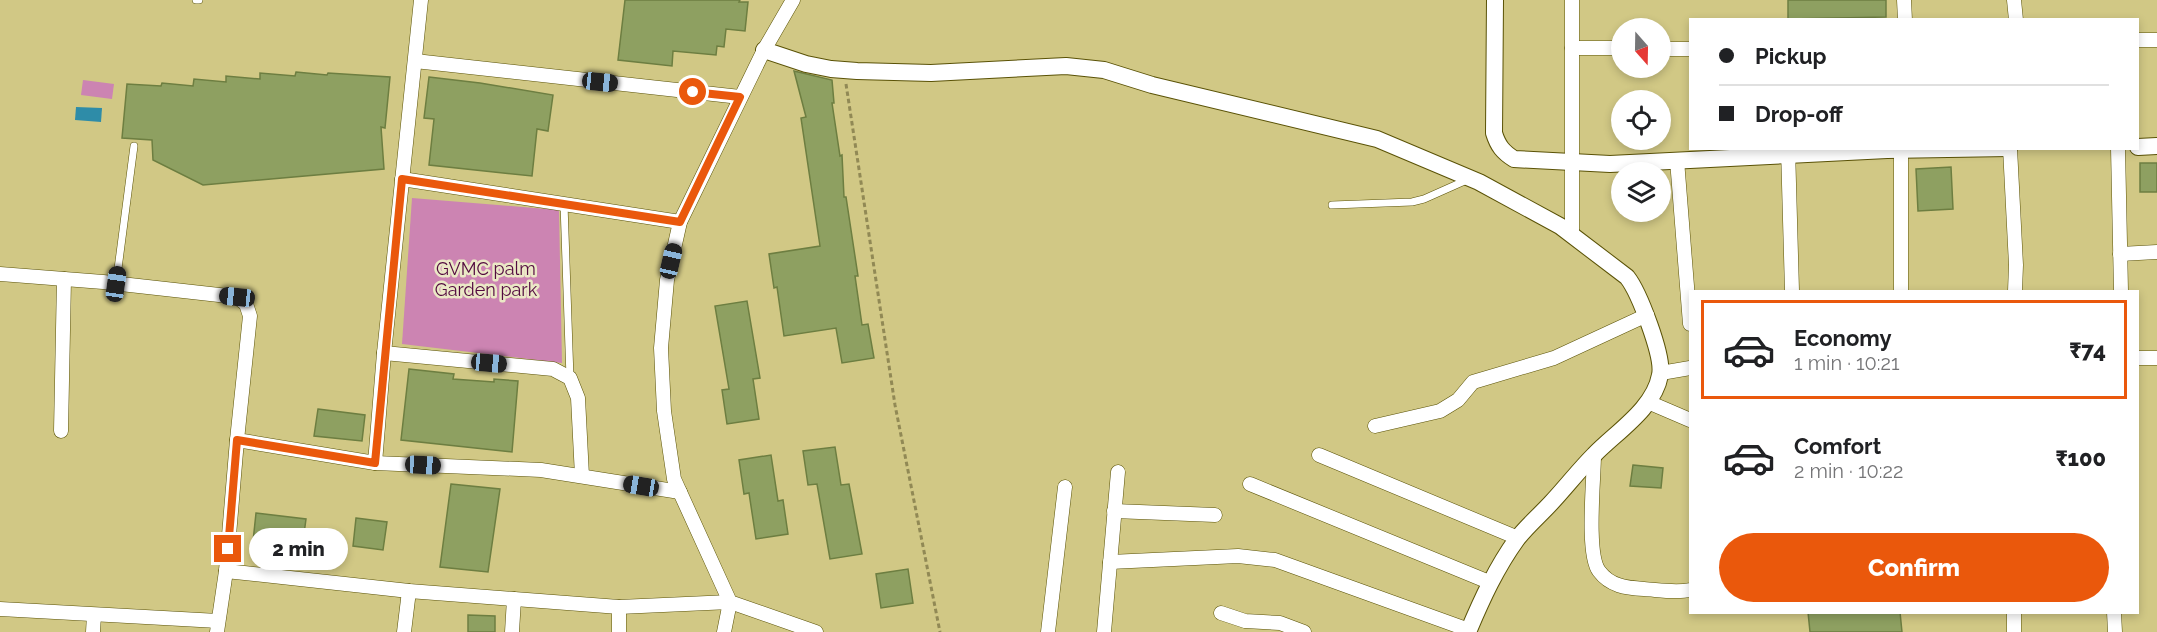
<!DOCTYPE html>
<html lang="en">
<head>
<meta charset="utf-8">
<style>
  :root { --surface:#fff; --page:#f2f2f2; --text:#202124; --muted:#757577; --line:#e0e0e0; --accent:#ea580c }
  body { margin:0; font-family:Raleway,sans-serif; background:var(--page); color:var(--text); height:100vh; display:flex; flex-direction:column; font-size:22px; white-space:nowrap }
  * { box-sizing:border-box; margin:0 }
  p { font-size:20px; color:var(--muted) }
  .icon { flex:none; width:33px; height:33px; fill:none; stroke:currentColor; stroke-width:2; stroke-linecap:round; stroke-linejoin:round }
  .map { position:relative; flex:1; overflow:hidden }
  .side { position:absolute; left:1689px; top:290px; width:450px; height:324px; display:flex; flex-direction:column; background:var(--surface); border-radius:0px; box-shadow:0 3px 9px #0003 }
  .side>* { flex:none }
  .hud { position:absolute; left:1689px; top:18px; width:450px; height:132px; border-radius:0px; box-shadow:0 3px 9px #0003; display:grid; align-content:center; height:132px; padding:0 30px; background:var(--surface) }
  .needle { width:39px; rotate:160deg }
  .controls { position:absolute; left:1611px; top:18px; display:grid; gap:12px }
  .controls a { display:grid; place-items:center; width:60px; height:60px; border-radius:50%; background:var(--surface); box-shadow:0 3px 9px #0003; font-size:30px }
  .end { position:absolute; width:27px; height:27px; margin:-14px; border:8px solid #ea580c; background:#fff; box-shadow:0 0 0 3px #fff }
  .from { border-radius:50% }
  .bubble { position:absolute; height:42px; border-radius:21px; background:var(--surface); box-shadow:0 3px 9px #0003; font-size:20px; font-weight:800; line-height:42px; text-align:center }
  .car { position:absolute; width:18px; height:36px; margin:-18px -9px; border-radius:8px; box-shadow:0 0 4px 2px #0007; background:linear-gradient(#222 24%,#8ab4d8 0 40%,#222 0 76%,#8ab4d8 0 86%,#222 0) }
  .hud b { display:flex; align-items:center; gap:21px; height:57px; font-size:22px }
  .hud b+b { border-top:2px solid var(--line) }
  .hud i { width:15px; height:15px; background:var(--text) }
  ul { padding:10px 0 0; list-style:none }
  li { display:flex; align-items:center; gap:18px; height:99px; margin:0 12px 9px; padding:0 18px; border:3px solid transparent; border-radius:0px }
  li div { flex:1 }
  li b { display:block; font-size:22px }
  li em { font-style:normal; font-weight:800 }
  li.on { border-color:var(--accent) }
  li>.icon { width:54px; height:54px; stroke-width:1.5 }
  .cta { display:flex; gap:12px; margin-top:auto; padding:12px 30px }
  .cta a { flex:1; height:69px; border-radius:36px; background:var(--accent); color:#fff; font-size:24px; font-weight:800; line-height:69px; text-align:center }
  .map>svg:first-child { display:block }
</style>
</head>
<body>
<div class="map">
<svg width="2157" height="632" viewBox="0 0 2157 632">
  <rect width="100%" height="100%" fill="#d1c885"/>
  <g fill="#cc84b2">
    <polygon points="83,80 114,84 112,99 81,95"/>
    <polygon points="412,198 559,210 562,363 402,344"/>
  </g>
  <polygon fill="#2e8ca8" points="76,107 102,108 101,122 75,120"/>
  <g fill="#8ea061" stroke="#6d7e41" stroke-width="1.5">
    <polygon points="625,0 740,0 739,2 748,2 745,31 726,29 724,47 717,46 716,55 673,51 672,66 618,60"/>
    <polygon points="1788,0 1886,0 1886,17 1788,19"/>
    <polygon points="794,71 832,80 834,103 832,103 840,156 842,155 844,197 846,197 858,276 855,276 862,325 868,324 874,358 842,363 836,328 784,336 777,287 774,288 769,254 820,246 801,118 806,117"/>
    <polygon points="296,72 327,75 328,73 390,77 385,128 381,127 384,169 203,185 153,160 152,140 122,138 127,84 161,86 162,83 193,86 194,79 226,82 226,76 260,79 260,73 295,76"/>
    <polygon points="429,77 480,83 553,95 548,131 537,129 532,176 429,165 434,119 424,118"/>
    <rect x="2140" y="163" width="17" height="29"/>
    <polygon points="1951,167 1953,209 1918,211 1916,169"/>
    <polygon points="747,301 760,378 753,379 759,419 727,424 722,390 729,389 715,306"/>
    <polygon points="409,369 454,374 453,379 494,382 494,379 518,381 512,452 401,440"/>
    <polygon points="318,409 365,415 362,441 314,436"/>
    <polygon points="835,447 841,485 849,484 862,554 830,559 817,484 808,485 803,451"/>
    <polygon points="771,455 778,501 783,500 788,534 756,539 749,493 744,494 739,460"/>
    <polygon points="1633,465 1663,468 1661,488 1630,486"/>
    <polygon points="451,484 500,489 488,572 440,567"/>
    <polygon points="256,513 306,519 301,556 252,551"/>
    <polygon points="356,518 387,522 383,550 353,546"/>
    <polygon points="908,569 913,603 881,608 876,574"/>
    <polygon points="1808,612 1900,612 1902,632 1810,632"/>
    <polygon points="468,615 495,616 495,632 468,632"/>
  </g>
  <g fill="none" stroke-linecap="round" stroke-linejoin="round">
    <defs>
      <g id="service">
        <polyline points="196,0 199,0"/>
        <polyline points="564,204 570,378"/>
        <polyline points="1332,205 1412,202 1424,199 1469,179"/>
        <polyline points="116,284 134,146"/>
      </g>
      <g id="minor">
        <polyline points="793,0 764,50 680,222 667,280 661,348 664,411 674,479 730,602 816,632"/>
        <polyline points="1572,0 1572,235"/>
        <polyline points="1904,0 1905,20"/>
        <polyline points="2014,0 2016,20"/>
        <polyline points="2138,40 2157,40"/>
        <polyline points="1572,48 1622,48"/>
        <polyline points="1660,49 1690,49"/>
        <polyline points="415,61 740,97"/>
        <polyline points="1788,148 1792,291"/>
        <polyline points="2010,148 2016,265 2015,291"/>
        <polyline points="2118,148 2121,291"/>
        <polyline points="1901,150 1901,291"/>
        <polyline points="1677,160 1690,324"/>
        <polyline points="402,179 680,222"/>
        <polyline points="2120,254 2157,252"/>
        <polyline points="0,274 103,282 237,297 246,304 250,316 237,440 375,463 384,353 421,0"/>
        <polyline points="384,353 553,369 570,378 578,398 582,476"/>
        <polyline points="2138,358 2157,358"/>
        <polyline points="1661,373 1690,368"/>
        <polyline points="1648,402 1690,420"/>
        <polyline points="1375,426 1440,411 1458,400 1473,382 1554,358 1647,315"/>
        <polyline points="61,431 64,279"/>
        <polyline points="237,440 226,571 409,591 619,607 730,602 724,632"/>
        <polyline points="1319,455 1518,538"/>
        <path d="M1594,455C1594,478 1586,554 1599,571C1610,586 1626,588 1644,589C1659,590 1676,593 1690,590"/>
        <polyline points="375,463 541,470 680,492"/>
        <polyline points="1250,484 1489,582"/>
        <polyline points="1114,511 1215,515"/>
        <polyline points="1110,562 1238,556 1275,560 1469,630"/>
        <polyline points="0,609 218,621"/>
        <polyline points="2114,612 2115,632"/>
        <polyline points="1221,613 1245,621 1280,623 1304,632"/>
        <polyline points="93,632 94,615"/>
        <polyline points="217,632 226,571"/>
        <polyline points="404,632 409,591"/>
        <polyline points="512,632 514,599"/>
        <polyline points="619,632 619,607"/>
        <polyline points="1048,632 1065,487"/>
        <polyline points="1104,632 1118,472"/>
        <polyline points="2014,632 2014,612"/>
      </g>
      <g id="tertiary">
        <path d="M1495,0L1494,133C1498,146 1503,152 1514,159L1610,164L1887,150L2009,148"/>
        <path d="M764,50L806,64L831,69L857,71L931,73L1066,66L1104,70L1152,85L1377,139L1479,182L1560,226L1627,277C1639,292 1664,357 1660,375C1654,409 1616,432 1594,455C1579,470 1566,487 1551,503C1540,515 1527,526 1517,539C1496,568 1482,599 1468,632"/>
        <polyline points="2138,147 2157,146"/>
      </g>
    </defs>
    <use href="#service" stroke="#5a5206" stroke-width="8"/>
    <use href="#minor" stroke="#5a5206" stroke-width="15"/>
    <use href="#tertiary" stroke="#5a5206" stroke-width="18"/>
    <polyline stroke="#918955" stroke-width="3" stroke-dasharray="4.5 3" stroke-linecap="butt" points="846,84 895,405 940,632"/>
    <use href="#service" stroke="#fff" stroke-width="7"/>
    <use href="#minor" stroke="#fff" stroke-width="14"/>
    <use href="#tertiary" stroke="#fff" stroke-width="16"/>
  </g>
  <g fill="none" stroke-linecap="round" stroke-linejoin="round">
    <polyline stroke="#ea580c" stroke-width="8" points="228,549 237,440 375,463 402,179 680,222 740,97 693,92"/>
  </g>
  <g text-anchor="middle" stroke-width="5" stroke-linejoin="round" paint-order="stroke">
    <g font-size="18" fill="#52093f" stroke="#ebe8c6">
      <text x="486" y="275">GVMC palm<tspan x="486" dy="21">Garden park</tspan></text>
    </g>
  </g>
</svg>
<div class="controls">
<a><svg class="needle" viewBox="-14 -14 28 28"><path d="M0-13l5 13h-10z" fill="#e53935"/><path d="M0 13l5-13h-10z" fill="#757577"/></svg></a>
<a><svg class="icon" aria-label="locate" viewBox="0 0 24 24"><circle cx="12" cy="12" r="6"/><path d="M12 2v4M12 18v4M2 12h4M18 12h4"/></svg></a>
<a><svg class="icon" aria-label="layers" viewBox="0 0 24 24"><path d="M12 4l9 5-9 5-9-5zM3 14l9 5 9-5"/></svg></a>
</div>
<i class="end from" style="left:693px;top:92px"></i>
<i class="end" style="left:228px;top:549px"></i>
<div class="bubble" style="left:249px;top:528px;width:99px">2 min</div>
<i class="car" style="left:600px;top:82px;rotate:96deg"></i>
<i class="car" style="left:671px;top:261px;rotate:13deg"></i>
<i class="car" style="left:116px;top:284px;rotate:8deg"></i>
<i class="car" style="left:237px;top:297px;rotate:276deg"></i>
<i class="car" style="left:489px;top:363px;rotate:95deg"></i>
<i class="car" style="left:423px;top:465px;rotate:93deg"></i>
<i class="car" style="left:641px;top:486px;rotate:279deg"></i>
<div class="hud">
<b><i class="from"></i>Pickup</b>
<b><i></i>Drop-off</b>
</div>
<section class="side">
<ul>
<li class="on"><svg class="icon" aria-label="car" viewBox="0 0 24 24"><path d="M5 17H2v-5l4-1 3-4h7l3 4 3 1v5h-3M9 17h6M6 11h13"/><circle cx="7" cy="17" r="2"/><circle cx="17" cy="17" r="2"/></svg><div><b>Economy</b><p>1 min · 10:21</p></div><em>₹74</em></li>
<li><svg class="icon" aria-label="car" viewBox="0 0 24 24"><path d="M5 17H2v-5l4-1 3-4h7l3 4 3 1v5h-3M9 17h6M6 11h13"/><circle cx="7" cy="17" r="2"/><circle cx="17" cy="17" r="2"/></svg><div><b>Comfort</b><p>2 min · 10:22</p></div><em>₹100</em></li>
</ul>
<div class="cta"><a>Confirm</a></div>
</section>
</div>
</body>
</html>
